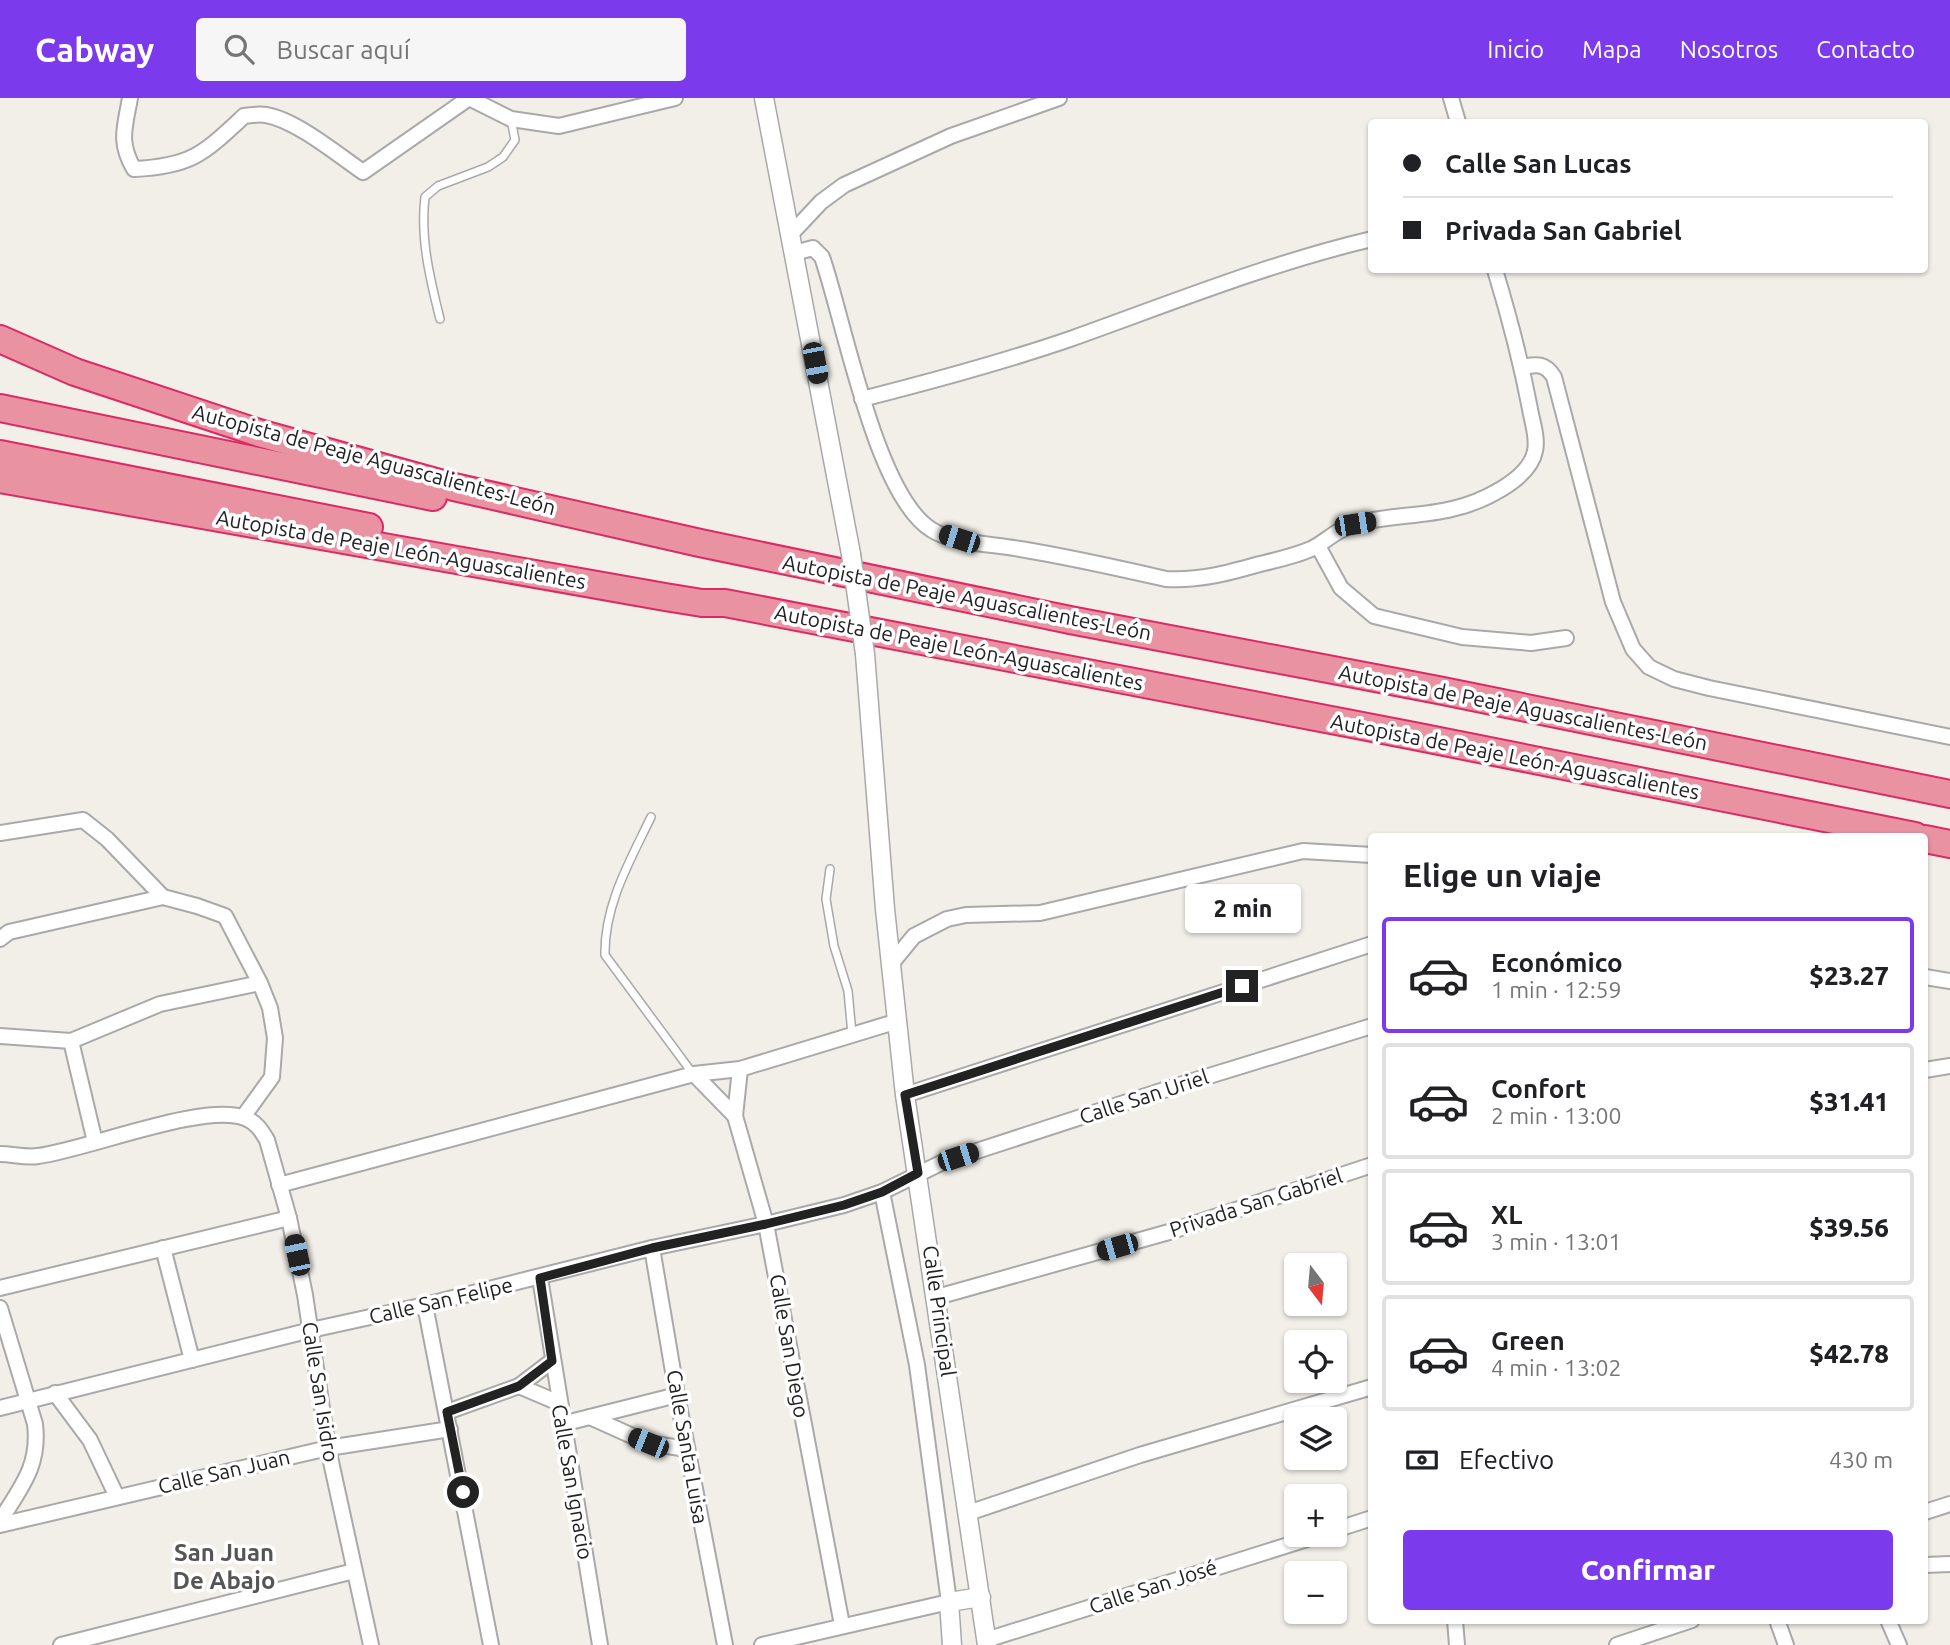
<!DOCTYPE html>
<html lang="es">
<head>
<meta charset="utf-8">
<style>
  :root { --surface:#fff; --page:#f6f6f6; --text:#202124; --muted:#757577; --line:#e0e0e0; --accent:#7c3aed }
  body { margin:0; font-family:Ubuntu,sans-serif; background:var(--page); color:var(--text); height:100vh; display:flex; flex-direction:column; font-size:26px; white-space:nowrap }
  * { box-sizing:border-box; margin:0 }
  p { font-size:23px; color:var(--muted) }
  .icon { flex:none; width:38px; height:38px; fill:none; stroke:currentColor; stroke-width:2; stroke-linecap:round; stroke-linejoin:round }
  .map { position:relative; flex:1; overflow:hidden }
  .drawer { position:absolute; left:1368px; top:735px; width:560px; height:791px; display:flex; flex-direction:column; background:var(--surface); border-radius:7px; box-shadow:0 2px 5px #0004 }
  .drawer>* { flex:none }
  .hud { position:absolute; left:1368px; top:21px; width:560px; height:154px; border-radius:7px; box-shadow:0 2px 5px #0004; display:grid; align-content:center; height:154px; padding:0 35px; background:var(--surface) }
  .needle { width:46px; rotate:164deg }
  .controls { position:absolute; left:1284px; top:1155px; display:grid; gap:14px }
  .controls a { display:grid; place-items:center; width:63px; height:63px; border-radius:7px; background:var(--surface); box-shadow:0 2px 5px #0004; font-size:35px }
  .end { position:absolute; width:32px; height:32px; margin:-16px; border:9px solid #222; background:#fff; box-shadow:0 0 0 4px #fff }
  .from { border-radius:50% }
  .bubble { position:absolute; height:49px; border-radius:7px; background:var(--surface); box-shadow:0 2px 5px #0004; font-size:23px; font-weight:800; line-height:49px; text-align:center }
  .car { position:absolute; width:21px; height:42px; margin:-21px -10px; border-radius:9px; box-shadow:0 0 5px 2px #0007; background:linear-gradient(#222 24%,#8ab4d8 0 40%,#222 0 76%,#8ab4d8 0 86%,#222 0) }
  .hud b { display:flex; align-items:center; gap:24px; height:66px; font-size:26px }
  .hud b+b { border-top:2px solid var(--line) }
  .hud i { width:18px; height:18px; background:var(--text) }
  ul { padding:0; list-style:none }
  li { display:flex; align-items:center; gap:21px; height:116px; margin:0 14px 10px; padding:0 21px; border:4px solid var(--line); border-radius:7px }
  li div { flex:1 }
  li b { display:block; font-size:26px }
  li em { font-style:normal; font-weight:800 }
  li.current { border-color:var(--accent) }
  li>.icon { width:63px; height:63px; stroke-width:1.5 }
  h2 { padding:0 35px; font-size:32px; line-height:84px }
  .pay { display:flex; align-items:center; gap:18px; height:77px; padding:0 35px; font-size:26px }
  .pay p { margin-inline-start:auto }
  .action { display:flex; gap:14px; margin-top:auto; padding:14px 35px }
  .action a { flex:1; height:80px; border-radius:7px; background:var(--accent); color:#fff; font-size:28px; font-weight:800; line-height:80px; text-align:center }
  header { display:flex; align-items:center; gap:42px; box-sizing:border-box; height:98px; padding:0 35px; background:var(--accent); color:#fff }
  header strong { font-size:33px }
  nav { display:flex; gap:38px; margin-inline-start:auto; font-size:24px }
  .search { width:490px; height:63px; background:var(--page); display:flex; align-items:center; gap:18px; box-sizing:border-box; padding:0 24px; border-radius:7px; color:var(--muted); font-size:26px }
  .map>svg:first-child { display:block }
</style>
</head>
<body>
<header>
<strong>Cabway</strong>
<div class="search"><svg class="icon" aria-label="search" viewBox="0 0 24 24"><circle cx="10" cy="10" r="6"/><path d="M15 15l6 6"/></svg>Buscar aquí</div>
<nav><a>Inicio</a><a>Mapa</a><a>Nosotros</a><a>Contacto</a></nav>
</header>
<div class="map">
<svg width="1950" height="1547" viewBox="0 0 1950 1547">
  <rect width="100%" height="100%" fill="#f2efe9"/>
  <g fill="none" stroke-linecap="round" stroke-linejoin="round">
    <defs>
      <g id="service">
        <path d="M440,221C430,181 420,140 425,99L438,88L488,69L503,59L515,42L511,21"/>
        <path d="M651,719C630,763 604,807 605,857L693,976"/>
        <polyline points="830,771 826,801 834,848 848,893 852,936"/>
      </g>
      <g id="minor">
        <path d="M130,0C125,29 118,44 134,71C192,68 203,56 244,18C251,17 260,16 266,17C296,22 338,57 363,74L469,0"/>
        <polyline points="469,0 511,21 559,28 675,0"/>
        <polyline points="1451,0 1458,24"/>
        <polyline points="790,137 821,104 844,87 951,38 1059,0"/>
        <path d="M794,155L813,150L822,159C844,222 876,399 932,432C954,446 995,446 1020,451C1069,459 1118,470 1166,481C1200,483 1228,475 1260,466C1277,462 1295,458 1311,451C1326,444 1334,433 1352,427C1382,417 1420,419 1452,411C1479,405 1529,383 1535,353C1538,339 1532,324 1530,311C1521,264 1509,218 1495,172"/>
        <path d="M1522,269C1537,266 1545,265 1554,279L1613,504L1633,551L1649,569L1674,581L1709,590L1950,639"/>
        <path d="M862,301C933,283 1004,264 1073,240C1171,205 1270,165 1372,141"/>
        <polyline points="1318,448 1341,490 1374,518 1462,539 1531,545 1566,540"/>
        <polyline points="0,735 83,722 107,741 163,799"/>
        <polyline points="0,841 9,834 163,799 197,808 225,818 260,885 270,910 275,940 272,979 243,1019"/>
        <polyline points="891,866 914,838 947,821 966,817 1040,815 1303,753 1372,757"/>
        <polyline points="1925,879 1950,883"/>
        <polyline points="0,938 71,943 160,906 260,885"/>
        <polyline points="71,943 95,1044"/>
        <polyline points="740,971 735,1018 766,1126 842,1527"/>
        <polyline points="1925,972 1950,968"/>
        <polyline points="694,976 735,1018"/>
        <polyline points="905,997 1372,846"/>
        <path d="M0,1056C12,1056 26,1060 38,1058C86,1052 204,1004 245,1020C256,1024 261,1032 267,1042L289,1120L305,1197L328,1350L371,1547"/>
        <polyline points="279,1087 694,976 740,971 898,923"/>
        <polyline points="163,1150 192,1262"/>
        <polyline points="652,1150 677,1297 725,1547"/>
        <polyline points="540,1180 600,1547"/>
        <polyline points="0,1190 289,1120"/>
        <polyline points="937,1199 1169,1134 1372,1067"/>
        <polyline points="425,1207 491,1547"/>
        <path d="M0,1210L35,1326C40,1368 21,1389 0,1423"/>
        <polyline points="519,1288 559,1305"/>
        <polyline points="55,1295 90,1342 117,1399"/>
        <polyline points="0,1310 311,1232 425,1207 652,1150 766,1126 844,1107 882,1094 943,1064 1170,990 1372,928"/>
        <polyline points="447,1314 519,1288 552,1263"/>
        <polyline points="590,1319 648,1345 687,1351"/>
        <polyline points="562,1326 677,1297"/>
        <polyline points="1925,1414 1950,1406"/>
        <polyline points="968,1415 1140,1357 1372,1289"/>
        <polyline points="0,1427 328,1350 450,1331"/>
        <polyline points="1335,1432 1372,1420"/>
        <polyline points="1925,1467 1950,1466"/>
        <polyline points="1455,1522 1457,1547"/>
        <polyline points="1777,1522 1786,1547"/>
        <polyline points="1888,1522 1899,1547"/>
        <polyline points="986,1542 1320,1437"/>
        <polyline points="61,1547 354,1473"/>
        <polyline points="762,1547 949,1504 917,1267 882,1094"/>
        <polyline points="1617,1547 1692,1522"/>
      </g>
      <g id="tertiary">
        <polyline points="764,0 851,456"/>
        <polyline points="865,556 885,811 905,997 987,1547"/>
        <polyline points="952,1547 949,1504 981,1499"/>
      </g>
      <g id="motorway">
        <polyline points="0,241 75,274 259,335 454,389 700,445 1070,522 1438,592 1950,696"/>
        <polyline points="0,310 433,399"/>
        <polyline points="0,356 369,429"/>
        <polyline points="0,381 665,499 702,505 725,505 1414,638 1915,738"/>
        <polyline points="1925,741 1950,746"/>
      </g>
    </defs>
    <use href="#service" stroke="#a9a9a9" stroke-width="10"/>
    <use href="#minor" stroke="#a9a9a9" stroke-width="18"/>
    <use href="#tertiary" stroke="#a9a9a9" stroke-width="21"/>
    <use href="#motorway" stroke="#dc2a67" stroke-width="30"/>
    <use href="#service" stroke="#fff" stroke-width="7"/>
    <use href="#minor" stroke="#fff" stroke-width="14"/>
    <use href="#tertiary" stroke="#fff" stroke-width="18"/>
    <use href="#motorway" stroke="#e892a2" stroke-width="26"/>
    <defs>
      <polyline id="tertiary-bridge" points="851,456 865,556"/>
    </defs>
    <use href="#tertiary-bridge" stroke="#a9a9a9" stroke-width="21" stroke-linecap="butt"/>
    <use href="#tertiary-bridge" stroke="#fff" stroke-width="18"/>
  </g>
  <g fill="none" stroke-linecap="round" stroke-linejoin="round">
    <polyline stroke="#222" stroke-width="9" points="463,1394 447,1314 519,1288 552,1263 540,1180 652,1150 766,1126 844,1107 882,1094 918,1075 905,997 1242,888"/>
  </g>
  <g text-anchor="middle" stroke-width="7" stroke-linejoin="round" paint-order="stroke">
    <g font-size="21" fill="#222" stroke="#fff">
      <text transform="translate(374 362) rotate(15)" y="7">Autopista de Peaje Aguascalientes-León</text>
      <text transform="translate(401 452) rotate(10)" y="7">Autopista de Peaje León-Aguascalientes</text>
      <text transform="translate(967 500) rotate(11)" y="7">Autopista de Peaje Aguascalientes-León</text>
      <text transform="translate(959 550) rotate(11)" y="7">Autopista de Peaje León-Aguascalientes</text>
      <text transform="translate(1523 610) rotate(11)" y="7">Autopista de Peaje Aguascalientes-León</text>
      <text transform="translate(1515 659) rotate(11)" y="7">Autopista de Peaje León-Aguascalientes</text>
      <text transform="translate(1144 999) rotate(-18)" y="7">Calle San Uriel</text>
      <text transform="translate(1256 1105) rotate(-18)" y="7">Privada San Gabriel</text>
      <text transform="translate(441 1203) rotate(-13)" y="7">Calle San Felipe</text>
      <text transform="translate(939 1213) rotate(82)" y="7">Calle Principal</text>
      <text transform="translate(789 1248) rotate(80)" y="7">Calle San Diego</text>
      <text transform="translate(320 1294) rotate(81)" y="7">Calle San Isidro</text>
      <text transform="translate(687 1349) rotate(80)" y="7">Calle Santa Luisa</text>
      <text transform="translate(224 1374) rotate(-13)" y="7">Calle San Juan</text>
      <text transform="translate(572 1384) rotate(80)" y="7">Calle San Ignacio</text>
      <text transform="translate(1153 1489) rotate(-18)" y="7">Calle San José</text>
    </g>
    <g font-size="24" font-weight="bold" fill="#555" stroke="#fff">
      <text x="224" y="1463">San Juan<tspan x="224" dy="28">De Abajo</tspan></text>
    </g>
  </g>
</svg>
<div class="controls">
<a><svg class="needle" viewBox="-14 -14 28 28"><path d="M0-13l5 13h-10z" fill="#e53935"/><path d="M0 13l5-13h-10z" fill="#757577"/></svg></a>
<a><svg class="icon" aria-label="locate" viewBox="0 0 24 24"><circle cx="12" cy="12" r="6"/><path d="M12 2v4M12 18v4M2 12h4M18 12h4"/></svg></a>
<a><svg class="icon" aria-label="layers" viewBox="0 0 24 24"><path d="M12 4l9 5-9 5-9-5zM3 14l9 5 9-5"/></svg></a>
<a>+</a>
<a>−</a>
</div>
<i class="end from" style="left:463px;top:1394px"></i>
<i class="end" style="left:1242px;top:888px"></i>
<div class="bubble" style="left:1185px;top:786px;width:116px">2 min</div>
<i class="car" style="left:815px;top:265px;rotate:169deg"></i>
<i class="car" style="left:1355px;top:426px;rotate:81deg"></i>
<i class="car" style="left:959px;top:441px;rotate:288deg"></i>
<i class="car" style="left:958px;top:1059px;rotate:72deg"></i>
<i class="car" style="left:1117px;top:1149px;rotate:254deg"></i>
<i class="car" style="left:297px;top:1157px;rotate:348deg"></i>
<i class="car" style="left:648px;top:1345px;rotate:292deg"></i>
<div class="hud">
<b><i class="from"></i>Calle San Lucas</b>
<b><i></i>Privada San Gabriel</b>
</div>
<section class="drawer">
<h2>Elige un viaje</h2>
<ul>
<li class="current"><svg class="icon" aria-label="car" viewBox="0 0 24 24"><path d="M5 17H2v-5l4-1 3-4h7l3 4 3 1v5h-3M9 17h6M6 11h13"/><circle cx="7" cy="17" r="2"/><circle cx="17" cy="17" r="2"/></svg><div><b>Económico</b><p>1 min · 12:59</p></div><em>$23.27</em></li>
<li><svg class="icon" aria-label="car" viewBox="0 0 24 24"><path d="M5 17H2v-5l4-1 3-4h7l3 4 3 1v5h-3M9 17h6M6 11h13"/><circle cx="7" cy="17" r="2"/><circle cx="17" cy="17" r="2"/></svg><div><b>Confort</b><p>2 min · 13:00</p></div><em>$31.41</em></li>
<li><svg class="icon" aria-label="car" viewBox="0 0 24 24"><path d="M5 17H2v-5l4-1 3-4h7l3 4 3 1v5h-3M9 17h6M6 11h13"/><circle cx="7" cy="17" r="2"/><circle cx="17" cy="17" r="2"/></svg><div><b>XL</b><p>3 min · 13:01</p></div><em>$39.56</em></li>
<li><svg class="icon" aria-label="car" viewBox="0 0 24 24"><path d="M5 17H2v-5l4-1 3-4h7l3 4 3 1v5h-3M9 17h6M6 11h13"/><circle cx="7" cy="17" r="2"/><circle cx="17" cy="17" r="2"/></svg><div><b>Green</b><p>4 min · 13:02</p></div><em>$42.78</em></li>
</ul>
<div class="pay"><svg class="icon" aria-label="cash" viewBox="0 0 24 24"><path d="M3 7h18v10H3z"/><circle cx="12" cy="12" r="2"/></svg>Efectivo<p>430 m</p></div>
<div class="action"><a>Confirmar</a></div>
</section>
</div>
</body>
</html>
